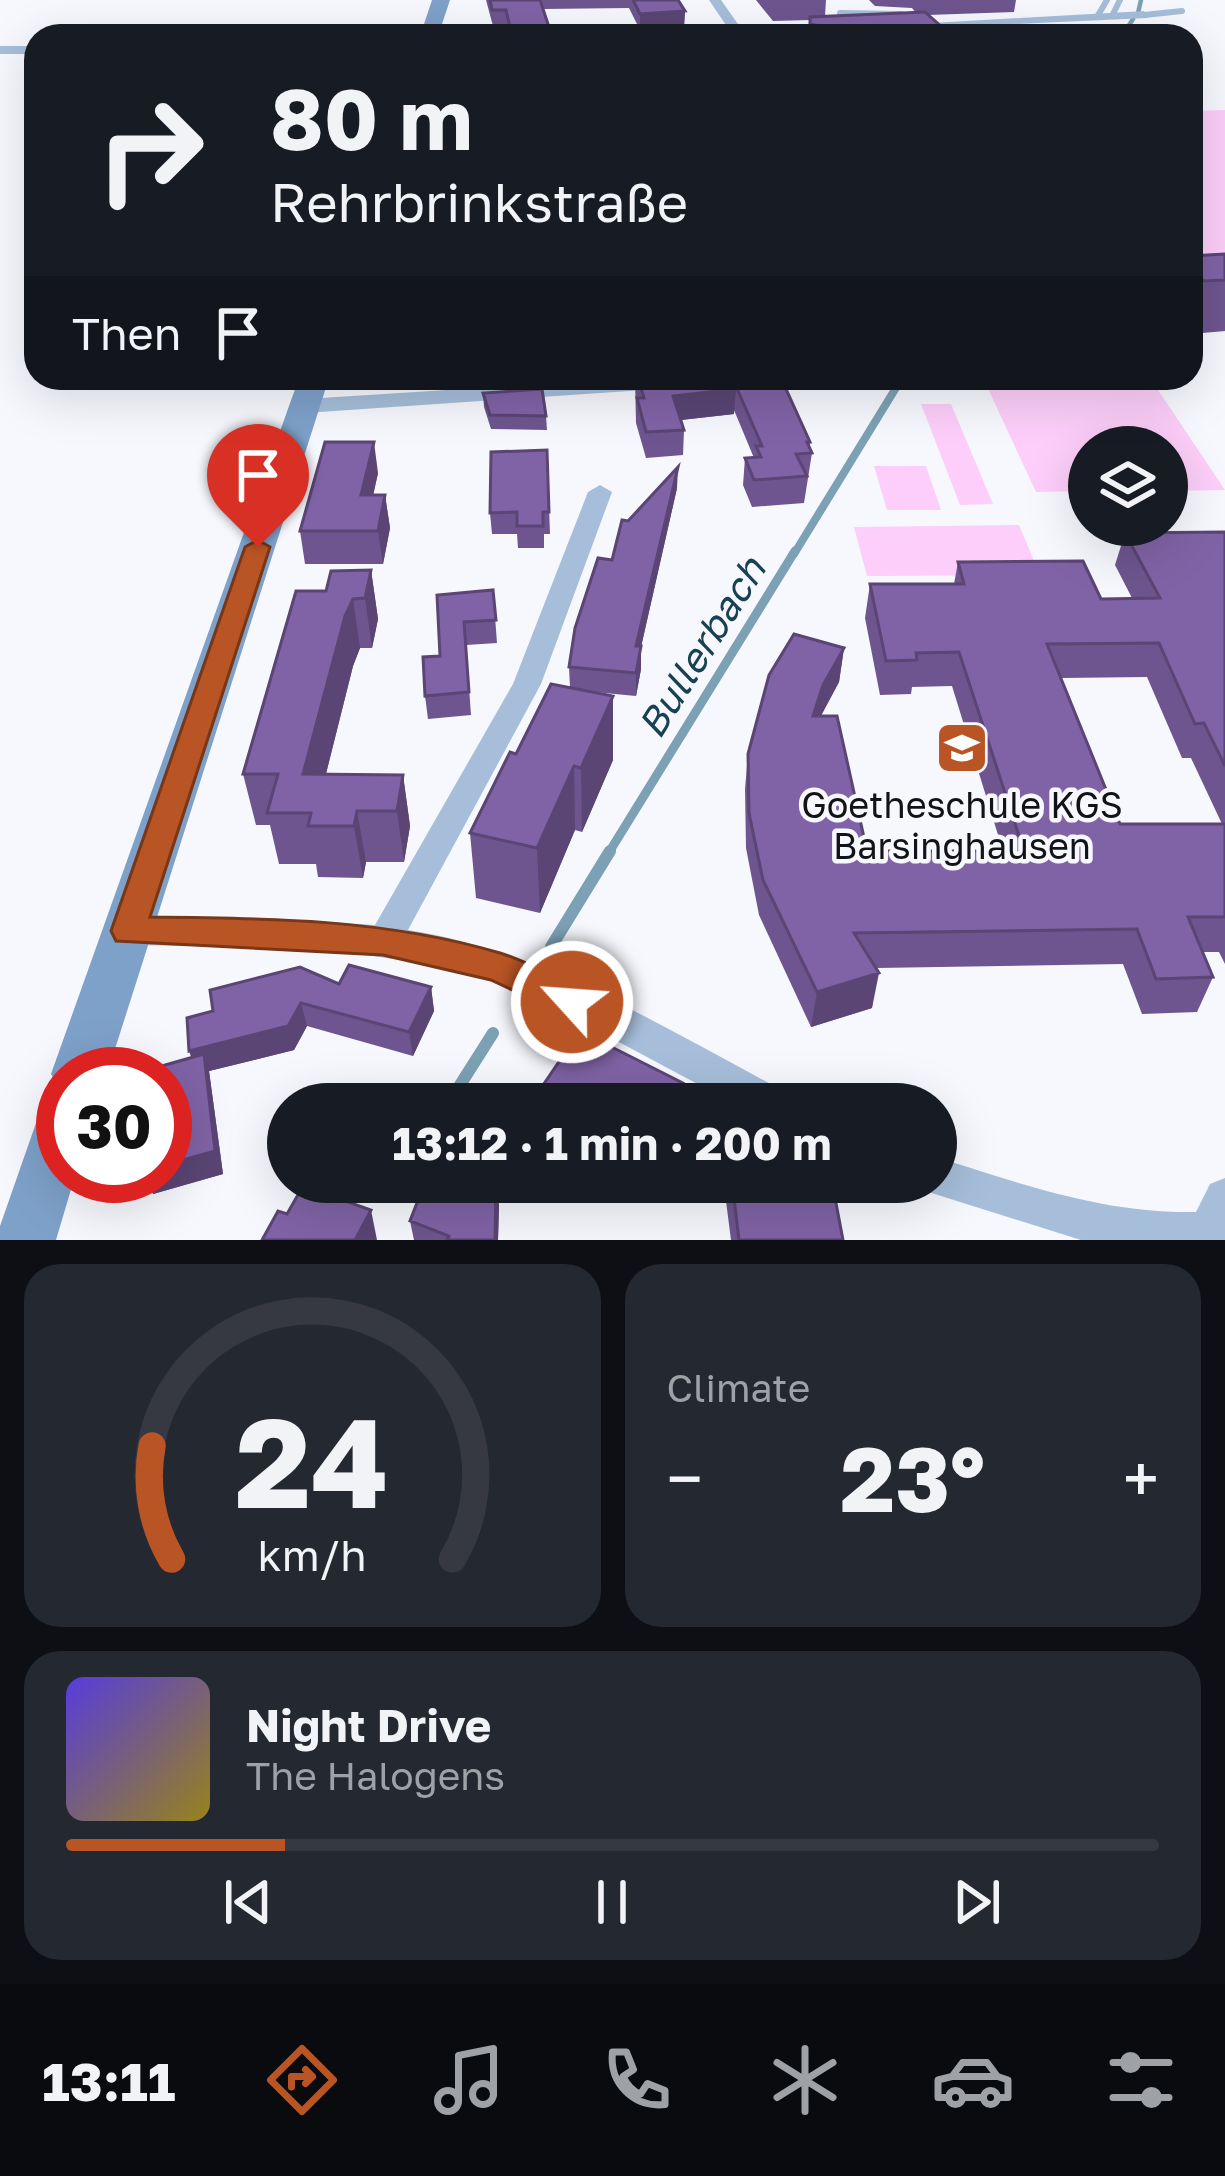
<!DOCTYPE html>
<html lang="en">
<head>
<meta charset="utf-8">
<style>
	:root { --surface:#171b24; --page:#242831; --text:#f1f3f6; --muted:#9ea1a6; --line:#363941; --accent:#b95424 }
	body { margin:0; font-family:"Golos Text",sans-serif; background:var(--page); color:var(--text); height:100vh; display:flex; flex-direction:column; font-size:45px; white-space:nowrap }
	* { box-sizing:border-box; margin:0 }
	p { font-size:39px; color:var(--muted) }
	.icon { flex:none; width:66px; height:66px; fill:none; stroke:currentColor; stroke-width:2; stroke-linecap:round; stroke-linejoin:round }
	.map { position:relative; height:1240px; overflow:hidden }
	.sheet { display:flex; flex-direction:column; gap:24px; padding:24px; background:#0d0f14; flex:1 }
	.sheet>* { flex:none }
	.hud { position:absolute; left:24px; top:24px; width:1179px; height:366px; border-radius:36px; box-shadow:0 12px 48px #0002; background:#171b24; color:var(--text); overflow:hidden }
	.controls { position:absolute; left:1068px; top:426px; display:grid; gap:24px }
	.controls a { display:grid; place-items:center; width:120px; height:120px; border-radius:50%; background:var(--surface); box-shadow:0 12px 48px #0002; font-size:60px }
	.speed { position:absolute; left:36px; top:1047px; display:flex; gap:24px; font-size:60px; font-weight:700; text-align:center }
	.speed>* { display:grid; place-content:center; width:156px; height:156px; border-radius:50%; background:var(--surface); box-shadow:0 12px 48px #0002; line-height:1 }
	.speed .limit { border:18px solid #d22; background:#fff; color:#111 }
	.pin { position:absolute; display:grid; place-items:center; width:102px; height:102px; color:#fff; margin:-123px -51px; border-radius:50% 50% 50% 0; rotate:-45deg; box-shadow:0 0 12px #0007 }
	.pin .icon { rotate:45deg }
	.me { position:absolute; width:132px; margin:-66px; rotate:296deg; stroke-linejoin:round; filter:drop-shadow(0 0 9px #0008) }
	.turn { display:flex; align-items:center; gap:42px; height:252px; padding:0 48px; font-size:54px }
	.turn .icon { width:156px; height:156px; stroke-width:2.5 }
	.turn b { display:block; font-size:84px; line-height:102px }
	.then { display:flex; align-items:center; height:114px; padding:0 48px; background:#0003; gap:24px; font-size:45px }
	.big { font-size:90px; font-weight:700; line-height:1.1 }
	.sheet .tile { flex:1; display:flex; flex-direction:column; justify-content:center; gap:18px; min-width:0; padding:0 42px; border-radius:36px; background:var(--page) }
	.sheet .dial { align-items:center; gap:0 }
	.dial svg { height:312px; overflow:visible; fill:none; stroke:var(--line); stroke-width:7; stroke-linecap:round; text-anchor:middle }
	.dial text { fill:var(--text); stroke:none }
	.song { display:flex; align-items:center; gap:36px }
	.cover { width:144px; height:144px; border-radius:18px; background:linear-gradient(135deg,hsl(250 70% 55%),hsl(50 70% 35%)) }
	.played { height:12px; border-radius:6px; background:linear-gradient(90deg,var(--accent) 20%,var(--line) 20%) }
	.keys { display:flex; justify-content:space-around; direction:ltr }
	.heat { display:flex; justify-content:space-between; align-items:center; font-size:66px; direction:ltr }
	.sheet .tiles { flex:1; display:grid; gap:24px; grid-template-columns:1fr 1fr }
	.tile:last-child { grid-column:span 2 }
	.trip { position:absolute; left:267px; top:1083px; width:690px; height:120px; border-radius:60px; background:var(--surface); box-shadow:0 12px 48px #0002; font-weight:700; line-height:120px; text-align:center }
	.dock { display:flex; height:192px; justify-content:space-around; align-items:center; background:#090b0e; color:var(--muted) }
	.dock .icon { width:84px; height:84px }
	.dock .on { color:var(--accent) }
	.dock b { font-size:54px; color:var(--text) }
	.map>svg:first-child { display:block }
	.green { fill:#fccef9 }
	.lines { fill:none; stroke-linecap:round; stroke-linejoin:round }
	.stream-far3 { stroke:#7ca1b4; stroke-width:4.5 }
	.stream-far2 { stroke:#7ca1b4; stroke-width:8 }
	.stream-far1 { stroke:#7ca1b4; stroke-width:9 }
	.stream { stroke:#7ca1b4; stroke-width:12 }
	.lane { stroke:#a6beda; stroke-width:6 }
	.street { fill:#a6beda; fill-rule:evenodd }
	.secondary { fill:#7ea1ca; fill-rule:evenodd }
	.wall { fill:#6e558f; fill-rule:evenodd }
	.shaded-wall { fill:#5a4574 }
	.building { fill:#8063a6; stroke:#5a4574; stroke-width:3 }
	.route { fill:#b95424; stroke:#783717; stroke-width:3 }
	.labels { text-anchor:middle; dominant-baseline:central; stroke-width:9; stroke-linejoin:round; paint-order:stroke }
	.poi-label { font-size:36px; fill:#121319; stroke:#f6f8fe }
	.water-label { font-size:39px; font-style:italic; fill:#184253; stroke:#f6f8fe }
</style>
</head>
<body>
<div class="map">
<svg width="1225" height="1240" viewBox="0 0 1225 1240">
	<rect width="100%" height="100%" fill="#f6f8fe"/>
	<path class="green" d="M1225 110V267L1191 266V111Z
		M983 378H1150L1225 490 1167 491V447H1089V491L1036 492Z
		M921 404H951L993 504 960 505Z
		M874 466H926L941 510H887Z
		M1019 525 1040 575 867 576 854 527Z"/>
	<g class="lines">
		<path class="stream-far3" d="M1138 13 1141 0
			M1122 36 1133 19"/>
		<path class="stream-far2" d="M794 554 902 378"/>
		<path class="stream-far1" d="M608 854 795 551"/>
		<path class="stream" d="M551 947 610 851
			M448 1104 493 1033"/>
		<path class="lane" d="M840 13 901 14
			M1144 15 1182 11
			M1112 16 1120 0
			M1097 17 1107 0"/>
		<path class="street" d="M709 0H721L740 27 846 23 852 27 746 36H616L728 28Z
			M1144 11 1148 18 902 29 896 25Z
			M0 46H36V54H0Z
			M636 378H744L733 384 305 413 294 406 305 399Z
			M600 485 612 492 541 684 408 930C544 951 665 1029 786 1092L791 1104H735L557 1009 460 969 318 948 128 945 116 941 111 931 116 921 128 917 268 918 375 925 513 684 588 492Z
			M936 1157C1021 1184 1106 1214 1196 1212L1210 1184 1225 1178V1240H1081L922 1190 918 1182H936Z"/>
		<path class="secondary" d="M432 0H450L438 36H420Z
			M299 378H329L107 1074H63V1093L51 1074Z
			M63 1095V1176H75L56 1240H0V1226L43 1103Z"/>
	</g>
	<path class="wall" d="M486 0H678L685 11 684 26 699 36H645V29L640 30 629 8 543 9 552 36H509L506 26H493Z
		M756 0H826L825 16 916 13 912 8 875 6 869 0H1016L1014 12 928 15 952 36H809L810 20 773 21Z
		M1225 254V331L1191 334V256Z
		M635 378H781L810 442V449L812 453 804 503 752 507 743 485 745 458H754L734 410V414L681 420 684 430 683 455 646 458 636 423Z
		M483 393 546 416 547 430 491 429 484 407Z
		M547 450 550 534H544V548H518L517 534H492L490 513Z
		M378 473 373 495H385L390 528 383 564H305L300 531Z
		M677 488 641 647V669L636 696 594 692 613 760 582 832 575 830 540 913 476 898 470 833 516 754 570 687 569 667 628 521Z
		M1225 532V964L1219 952H1203L1213 977 1197 1012 1142 1014 1123 964 876 968 872 1008 811 1027 759 915 746 848 745 789 748 754 844 648 839 682 821 716 867 851H1003L952 686 912 687 911 694 880 695 865 618 870 584H954L958 562 1101 599 1132 598 1115 565 1125 533ZM1147 677 1182 758H1191L1222 824H1120L1061 678Z
		M371 570 378 619 372 648H360L353 666 326 774 403 775 410 826 404 862H366L363 878 318 877 316 864H279L270 825H256L243 774 326 591Z
		M493 590 497 643 466 645 471 715 428 719 425 696 440 656 437 595Z
		M339 984 431 987 434 1011 413 1056 307 1026 294 1050 209 1071 223 1174 153 1194 192 1058Z
		M537 1094 682 1095 699 1104H537Z
		M666 1182H701L693 1196Z
		M728 1182H832L843 1240H731L726 1201Z
		M496 1183 499 1205 498 1240H414L410 1221Z"/>
	<path class="shaded-wall" d="M685 11 684 27 645 26V29L640 30V14Z
		M736 389 734 414 672 421 673 396Z
		M374 442 378 473 366 528 361 495Z
		M678 467 677 488 641 647V669L636 696V646Z
		M385 495 390 528 383 564 378 531Z
		M371 570 378 619 372 648 365 598Z
		M353 599 360 648 353 666 313 825 303 774 345 616Z
		M844 648 839 682 819 719 813 716 823 685Z
		M613 696V760L582 832 581 768Z
		M574 766 575 830 540 913 537 848Z
		M403 775 410 826 404 862 397 811Z
		M357 811 366 862 363 878 354 826Z
		M879 973 872 1008 811 1027 817 992Z
		M431 987 434 1011 413 1056 409 1032Z
		M301 1003 307 1026 294 1050 209 1071 223 1174 153 1194 146 1176H165V1165L197 1074 189 1051Z
		M694 1182H701L693 1196Z
		M496 1183 499 1205 498 1240H495Z
		M371 1210 377 1240H355Z"/>
	<path class="building" d="M490 0H540L552 36H512L506 10H492Z
		M633 0H678L685 11 640 14Z
		M925 12 952 36H866L810 24V17Z
		M645 26H693L699 36H652Z
		M1225 254V280L1204 281 1191 269V256Z
		M638 378H781L810 442H807L812 453 796 454 807 476 754 480 745 458 761 457 756 446H762L735 384 736 389 673 396 684 430 646 432 637 398H644Z
		M542 389 546 416 490 415 483 393Z
		M325 442H374L361 495H385L378 531H300Z
		M547 450 549 512H543V526H517V512L490 513 491 452Z
		M678 467 636 646H641L636 673 569 667 575 628 598 558 612 560 622 520 628 521Z
		M1225 532V766L1204 723 1195 724 1159 643 1047 644 1120 824H1225V917H1188L1213 977 1156 979 1137 929 854 933 879 973 817 992 763 880 749 813 748 754 769 675 794 634 844 648 823 685 813 716H837L867 851H1024L959 652 916 653 917 660 886 661 870 584H964L958 562 1083 561 1101 599 1160 598 1125 533Z
		M371 570 365 598 353 599 345 616 303 774 403 775 397 811H357L354 826H308L311 813H267L278 774H243L296 591H326L331 571Z
		M493 590 496 620 464 622 469 692 425 696 423 657 440 656 437 595Z
		M551 684 613 696 581 768 574 766 537 848 470 833 510 752 516 754Z
		M349 965 431 987 409 1032 301 1003 288 1026 189 1051 187 1018 213 1011 210 990 300 967 339 984Z
		M580 1031 683 1083 677 1093 699 1104H556L537 1094Z
		M204 1054 215 1151 165 1165V1074L137 1073Z
		M425 1182 496 1183 495 1240H447L449 1236 410 1221Z
		M732 1182H832L843 1240H739Z
		M303 1186 371 1210 355 1240H262L278 1211 287 1214Z"/>
	<path class="route" d="M258 540 270 547 150 917C268 918 386 919 500 953 529 962 557 978 585 991L590 1002 585 1013 572 1018 491 980 383 955 116 941 111 931 245 547Z"/>
	<defs>
		<g id="school-square" transform="scale(2.7)"><rect x="-9" y="-9" width="18" height="18" rx="4" fill="#b95424" stroke="#f6f8fe"/><path d="M0-5L7-2L0 1L-7-2ZM-4 1L0 2.5L4 1V4Q0 6-4 4Z" fill="#fff"/></g>
	</defs>
	<g fill-rule="evenodd">
		<use href="#school-square" x="962" y="748"/>
	</g>
	<g class="labels">
		<g class="poi-label">
			<text x="962" y="804">Goetheschule KGS<tspan x="962" dy="41">Barsinghausen</tspan></text>
		</g>
		<g class="water-label">
			<text transform="translate(701 647) rotate(-58)">Bullerbach</text>
		</g>
	</g>
</svg>
<div class="controls">
<a><svg class="icon" aria-label="layers" viewBox="0 0 24 24"><path d="M12 4l9 5-9 5-9-5zM3 14l9 5 9-5"/></svg></a>
</div>
<div class="speed"><div class="limit">30</div></div>
<div class="pin" style="left:258px;top:547px;background:#d93025"><svg class="icon" aria-label="arrive" viewBox="0 0 24 24"><path d="M6 21V4h12l-3 4 3 4H6"/></svg></div>
<svg class="me" style="left:572px;top:1002px" viewBox="-20 -20 40 40"><circle r="17" fill="#b95424" stroke="#fff" stroke-width="3"/><path d="M0-11L8 9 0 5-8 9z" fill="#fff"/></svg>
<div class="trip">13:12 · 1 min · 200 m</div>
<div class="hud">
<div class="turn"><svg class="icon" aria-label="right" viewBox="0 0 24 24"><path d="M7 20v-9h11M14 6l5 5-5 5"/></svg><div><b>80 m</b>Rehrbrinkstraße</div></div>
<div class="then">Then<svg class="icon" aria-label="arrive" viewBox="0 0 24 24"><path d="M6 21V4h12l-3 4 3 4H6"/></svg></div>
</div>
</div>
<section class="sheet">
<div class="tiles">
<div class="tile dial"><svg viewBox="0 0 100 80">
<path d="M14 69A42 42 0 1 1 86 69"/>
<path d="M14 69A42 42 0 0 1 9 40" stroke="#b95424"/>
<text x="50" y="56" font-size="32" font-weight="700">24</text>
<text x="50" y="72" font-size="11">km/h</text>
</svg></div>
<div class="tile"><p>Climate</p>
<div class="heat"><a>−</a><b class="big">23°</b><a>+</a></div>
</div>
<div class="tile">
<div class="song"><i class="cover"></i><div><b>Night Drive</b><p>The Halogens</p></div></div>
<div class="played"></div>
<div class="keys"><svg class="icon" aria-label="previous" viewBox="0 0 24 24"><path d="M18 5L8 12l10 7zM5 5v14"/></svg><svg class="icon" aria-label="pause" viewBox="0 0 24 24"><path d="M8 5v14M16 5v14"/></svg><svg class="icon" aria-label="next" viewBox="0 0 24 24"><path d="M6 5l10 7-10 7zM19 5v14"/></svg></div>
</div>
</div>
</section>
<nav class="dock">
<b>13:11</b>
<svg class="icon on" aria-label="directions" viewBox="0 0 24 24"><path d="M12 3l9 9-9 9-9-9zM9 14v-3h6M13 9l2 2-2 2"/></svg>
<svg class="icon" aria-label="music" viewBox="0 0 24 24"><path d="M9 18V5l10-2v13"/><circle cx="6" cy="18" r="3"/><circle cx="16" cy="16" r="3"/></svg>
<svg class="icon" aria-label="phone" viewBox="0 0 24 24"><path d="M5 4h4l2 5-3 2q2 4 5 5l2-3 5 2v4C11 20 4 13 5 4z"/></svg>
<svg class="icon" aria-label="climate" viewBox="0 0 24 24"><path d="M12 3v18M4 7l16 10M4 17L20 7"/></svg>
<svg class="icon" aria-label="car" viewBox="0 0 24 24"><path d="M5 17H2v-5l4-1 3-4h7l3 4 3 1v5h-3M9 17h6M6 11h13"/><circle cx="7" cy="17" r="2"/><circle cx="17" cy="17" r="2"/></svg>
<svg class="icon" aria-label="filters" viewBox="0 0 24 24"><path d="M4 7h16M4 17h16"/><circle cx="9" cy="7" r="2"/><circle cx="15" cy="17" r="2"/></svg>
</nav>
</body>
</html>
